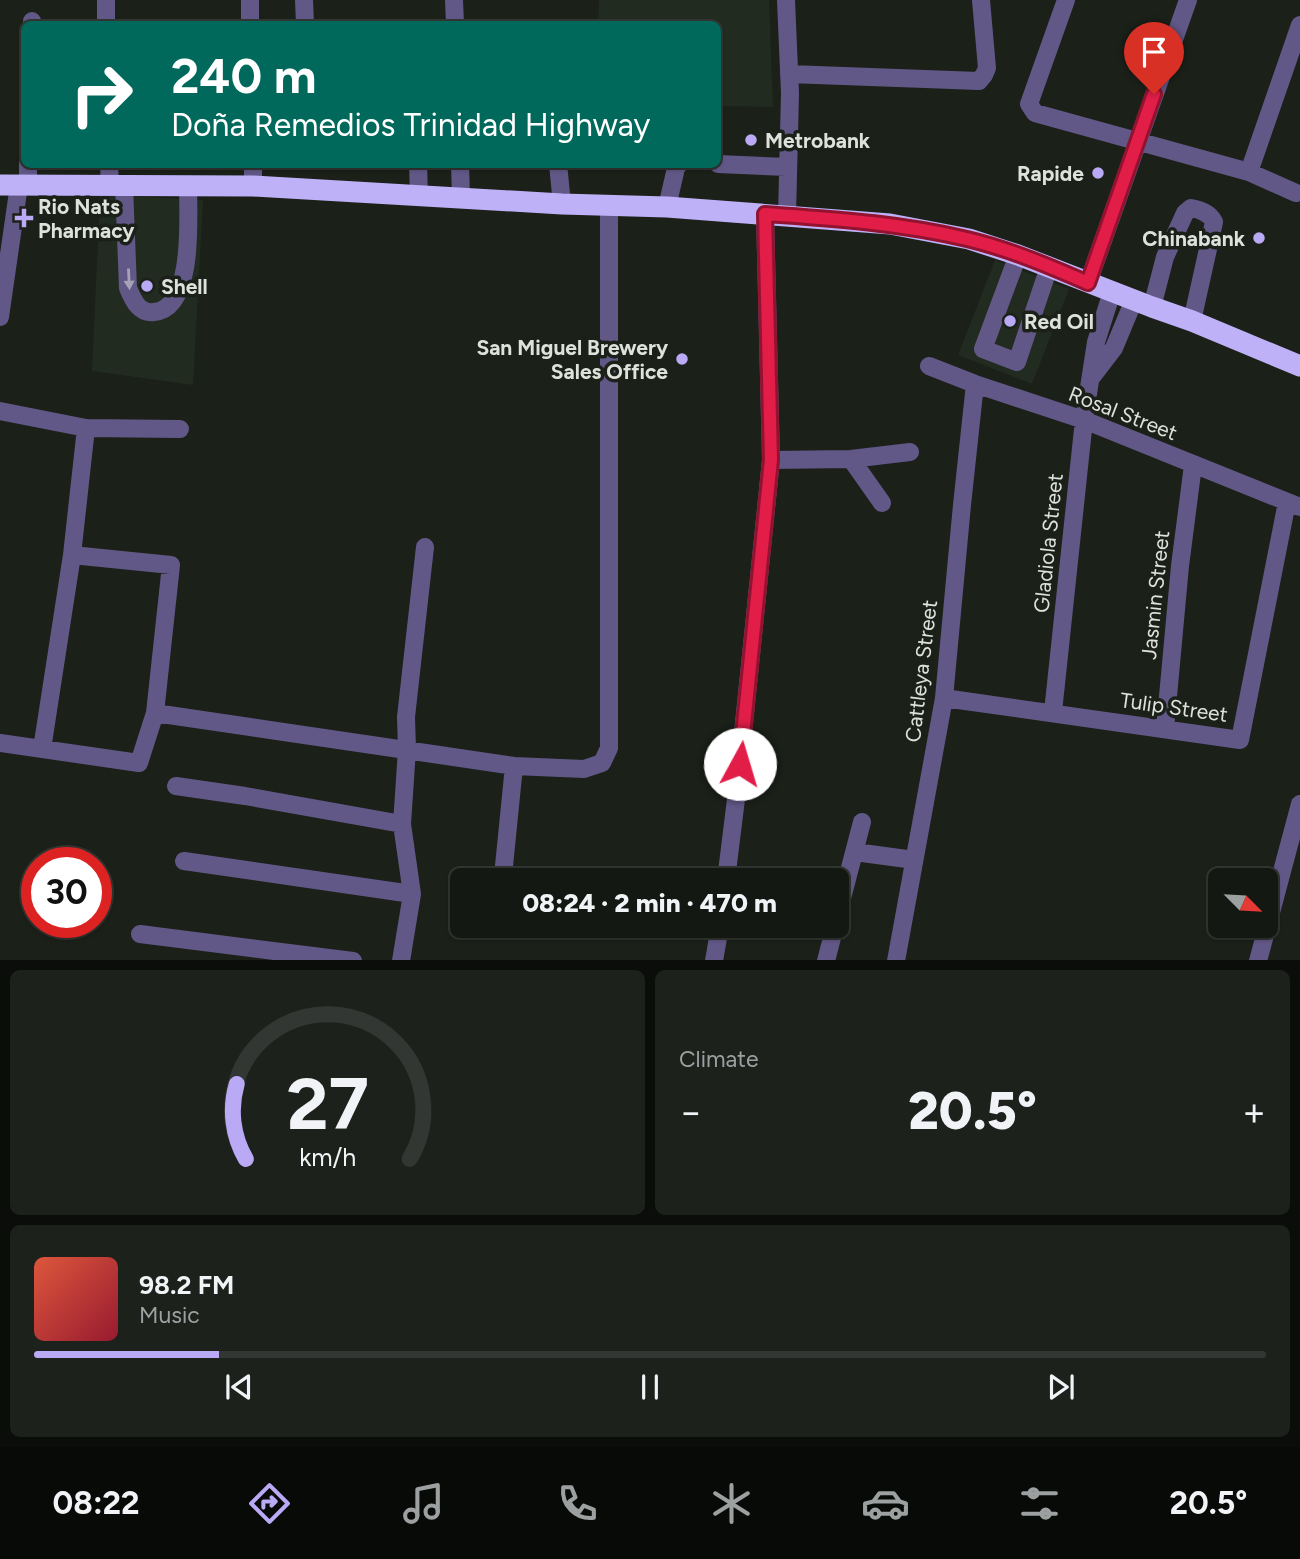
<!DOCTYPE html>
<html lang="en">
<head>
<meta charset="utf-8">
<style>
	:root { --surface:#141813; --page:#1d211c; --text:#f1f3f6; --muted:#9da0a0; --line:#333733; --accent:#baaaf6 }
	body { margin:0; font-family:Figtree,sans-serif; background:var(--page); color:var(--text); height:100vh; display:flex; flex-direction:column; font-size:26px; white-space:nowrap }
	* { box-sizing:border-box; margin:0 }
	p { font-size:23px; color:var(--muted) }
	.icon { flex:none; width:38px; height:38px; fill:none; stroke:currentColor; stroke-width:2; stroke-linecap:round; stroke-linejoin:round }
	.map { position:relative; height:960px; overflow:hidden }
	.sheet { display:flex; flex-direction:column; gap:10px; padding:10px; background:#0b0d0a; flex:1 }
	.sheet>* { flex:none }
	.hud { position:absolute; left:21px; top:21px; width:700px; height:147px; border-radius:10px; box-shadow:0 2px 5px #0004,0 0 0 2px var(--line); background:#00695c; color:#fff; overflow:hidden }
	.needle { width:46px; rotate:114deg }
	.tools { position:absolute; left:1208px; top:868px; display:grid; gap:14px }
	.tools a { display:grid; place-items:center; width:70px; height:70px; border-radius:10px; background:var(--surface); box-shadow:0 2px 5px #0004,0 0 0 2px var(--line); font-size:35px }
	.speed { position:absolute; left:21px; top:847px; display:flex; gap:14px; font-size:35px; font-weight:700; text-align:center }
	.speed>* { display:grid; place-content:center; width:91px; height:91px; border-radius:50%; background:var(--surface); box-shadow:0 2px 5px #0004,0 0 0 2px var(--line); line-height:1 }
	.speed .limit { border:10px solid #d22; background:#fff; color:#111 }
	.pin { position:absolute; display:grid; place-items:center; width:60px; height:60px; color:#fff; margin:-72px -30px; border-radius:50% 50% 50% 0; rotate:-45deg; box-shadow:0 0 7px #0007 }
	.pin .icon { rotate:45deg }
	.me { position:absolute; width:77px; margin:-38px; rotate:6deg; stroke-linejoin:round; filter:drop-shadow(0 0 5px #0008) }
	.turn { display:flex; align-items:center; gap:24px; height:147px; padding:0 35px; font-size:32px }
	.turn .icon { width:91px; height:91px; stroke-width:2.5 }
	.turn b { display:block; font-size:49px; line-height:60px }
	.big { font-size:52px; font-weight:800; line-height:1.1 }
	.sheet .tile { flex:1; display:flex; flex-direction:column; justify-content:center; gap:10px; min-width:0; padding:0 24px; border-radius:10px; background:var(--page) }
	.sheet .dial { align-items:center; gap:0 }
	.dial svg { height:182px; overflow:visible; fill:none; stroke:var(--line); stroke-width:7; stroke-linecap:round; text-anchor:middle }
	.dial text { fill:var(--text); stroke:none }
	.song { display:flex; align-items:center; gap:21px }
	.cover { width:84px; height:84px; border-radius:10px; background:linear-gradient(135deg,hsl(10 70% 55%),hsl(350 70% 35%)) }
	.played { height:7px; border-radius:4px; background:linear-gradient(90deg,var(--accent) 15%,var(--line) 15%) }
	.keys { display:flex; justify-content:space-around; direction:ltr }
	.heat { display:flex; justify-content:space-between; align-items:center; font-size:38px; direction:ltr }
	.sheet .tiles { flex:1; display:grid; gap:10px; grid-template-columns:1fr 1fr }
	.tile:last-child { grid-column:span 2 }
	.trip { position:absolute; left:450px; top:868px; width:399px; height:70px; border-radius:10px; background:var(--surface); box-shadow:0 2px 5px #0004,0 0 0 2px var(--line); font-weight:800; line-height:70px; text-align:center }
	.tabs { display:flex; height:112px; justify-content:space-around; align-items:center; background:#080a08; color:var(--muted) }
	.tabs .icon { width:49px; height:49px }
	.tabs .current { color:var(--accent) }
	.tabs b { font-size:32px; color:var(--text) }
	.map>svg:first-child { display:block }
	.built { fill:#222b1f }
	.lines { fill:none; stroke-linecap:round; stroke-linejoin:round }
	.minor { stroke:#625888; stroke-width:18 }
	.highway { stroke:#bfb1f8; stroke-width:21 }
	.oneway { fill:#a6a3b6 }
	.route-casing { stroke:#92132f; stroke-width:18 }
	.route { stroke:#e11d48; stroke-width:12 }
	.poi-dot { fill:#baaaf6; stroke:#1b2019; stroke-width:2.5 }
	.labels { text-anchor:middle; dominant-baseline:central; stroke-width:7; stroke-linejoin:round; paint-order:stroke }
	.poi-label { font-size:21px; font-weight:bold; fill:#dee1dc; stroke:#1b2019; text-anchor:start }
	.street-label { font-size:21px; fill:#dee1dc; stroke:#1b2019 }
</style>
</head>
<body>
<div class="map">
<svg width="1300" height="961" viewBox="0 0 1300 961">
	<rect width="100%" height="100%" fill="#1b2019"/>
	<path class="built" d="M599 0H769L773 107 718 106V24H598Z
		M100 195 203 200 193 385 92 371Z
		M995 260 1069 289 1032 384 958 355Z"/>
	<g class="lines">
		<path class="minor" d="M106 0V24
			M250 0V24
			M304 0 305 24
			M454 0 455 24
			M786 0 790 93 787 216
			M1066 0 1029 104 1035 113 1249 172 1296 193
			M32 24V21
			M789 74 979 81 984 75 987 68 981 0
			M109 164 110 186
			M253 164V186
			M418 164 419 195
			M460 164 461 198
			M558 164 562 204
			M718 164 787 167
			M1249 172 1300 25
			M28 185V164
			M124 186 128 288C133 300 139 314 154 312 195 309 188 215 188 185
			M667 207 676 168 679 164
			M1018 255 983 349 1017 362 1049 267
			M1088 283 1188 0
			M1152 307 1165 257 1185 213 1191 208C1201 210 1210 213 1214 222L1192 321
			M0 317 19 185
			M929 366 975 384 1084 420 1300 507
			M1091 378 1114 348 1134 300
			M0 411 86 428 180 429
			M851 459 882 503
			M771 460 851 459 910 452
			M944 698 1240 740 1287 502
			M1053 712 1084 420 1096 342 1112 292
			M155 713 514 766 584 769 602 763 609 748V205
			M1165 729 1180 566 1193 465
			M0 743 139 763 155 713 171 565 72 555
			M42 749 72 555 86 428
			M176 786 245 796 402 824
			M855 852 914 860
			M184 861 412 894
			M504 866 514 766
			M726 880 737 791 771 460 765 214
			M836 921 862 822
			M140 934 353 961
			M401 961 412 894 402 824 407 749 406 717 425 547
			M714 961 720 926
			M826 961 835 926
			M896 961 944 698 962 505 975 384
			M1258 961 1300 804"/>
		<path class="highway" d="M0 185 253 186 562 204 667 207 890 224 969 239 1018 255 1152 307 1192 321 1300 366"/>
	</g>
	<defs><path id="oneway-solid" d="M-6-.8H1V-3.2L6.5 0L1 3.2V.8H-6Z" transform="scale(1.75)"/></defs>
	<use class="oneway" href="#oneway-solid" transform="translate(129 279) rotate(87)"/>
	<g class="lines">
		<g class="route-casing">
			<path id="route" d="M740 764 771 460 765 214C833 219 901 223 967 239 1009 249 1049 266 1088 283L1154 94"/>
		</g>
		<use href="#route" class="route"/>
	</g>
	<g class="poi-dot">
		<circle cx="751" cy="140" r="7"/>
		<circle cx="1098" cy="173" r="7"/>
		<path d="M20.5 207.5h7v7h7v7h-7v7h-7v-7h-7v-7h7z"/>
		<circle cx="1259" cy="238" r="7"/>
		<circle cx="147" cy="286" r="7"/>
		<circle cx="1010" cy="321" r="7"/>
		<circle cx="682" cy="359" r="7"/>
	</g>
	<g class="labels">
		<g class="poi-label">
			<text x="765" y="140">Metrobank</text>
			<text x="1084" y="173" text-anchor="end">Rapide</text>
			<text x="38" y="206">Rio Nats<tspan x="38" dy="24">Pharmacy</tspan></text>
			<text x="1245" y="238" text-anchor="end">Chinabank</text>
			<text x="161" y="286">Shell</text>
			<text x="1024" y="321">Red Oil</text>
			<text x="668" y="347" text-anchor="end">San Miguel Brewery<tspan x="668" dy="24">Sales Office</tspan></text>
		</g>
		<g class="street-label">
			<text transform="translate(1123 413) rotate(21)">Rosal Street</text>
			<text transform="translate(1048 543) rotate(-84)">Gladiola Street</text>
			<text transform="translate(1155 595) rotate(-84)">Jasmin Street</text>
			<text transform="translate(921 671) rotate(-83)">Cattleya Street</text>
			<text transform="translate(1174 707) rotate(8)">Tulip Street</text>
		</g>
	</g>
</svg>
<div class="tools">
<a><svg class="needle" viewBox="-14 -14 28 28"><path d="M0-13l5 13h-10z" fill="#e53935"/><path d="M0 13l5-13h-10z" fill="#9da0a0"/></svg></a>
</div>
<div class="speed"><div class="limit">30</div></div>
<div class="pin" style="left:1154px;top:94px;background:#d93025"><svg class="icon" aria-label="arrive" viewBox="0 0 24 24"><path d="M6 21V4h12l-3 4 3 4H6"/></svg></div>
<svg class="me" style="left:740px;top:764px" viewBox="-20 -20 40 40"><circle r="19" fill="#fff"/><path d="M0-13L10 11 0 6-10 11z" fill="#e11d48"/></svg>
<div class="trip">08:24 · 2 min · 470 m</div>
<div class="hud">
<div class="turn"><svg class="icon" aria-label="right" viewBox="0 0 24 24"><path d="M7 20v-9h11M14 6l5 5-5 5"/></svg><div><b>240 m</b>Doña Remedios Trinidad Highway</div></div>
</div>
</div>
<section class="sheet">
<div class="tiles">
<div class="tile dial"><svg viewBox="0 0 100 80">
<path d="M14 69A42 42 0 1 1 86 69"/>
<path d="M14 69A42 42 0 0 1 10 36" stroke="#baaaf6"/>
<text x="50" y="56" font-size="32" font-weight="700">27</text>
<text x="50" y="72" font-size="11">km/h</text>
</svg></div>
<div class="tile"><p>Climate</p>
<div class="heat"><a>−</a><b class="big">20.5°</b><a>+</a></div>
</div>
<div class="tile">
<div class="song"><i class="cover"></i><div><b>98.2 FM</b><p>Music</p></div></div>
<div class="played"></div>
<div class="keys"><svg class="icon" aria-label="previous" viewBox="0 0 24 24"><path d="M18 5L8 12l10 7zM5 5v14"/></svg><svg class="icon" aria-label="pause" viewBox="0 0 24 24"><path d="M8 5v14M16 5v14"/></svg><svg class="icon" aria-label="next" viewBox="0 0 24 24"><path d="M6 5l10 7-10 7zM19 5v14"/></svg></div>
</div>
</div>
</section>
<nav class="tabs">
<b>08:22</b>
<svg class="icon current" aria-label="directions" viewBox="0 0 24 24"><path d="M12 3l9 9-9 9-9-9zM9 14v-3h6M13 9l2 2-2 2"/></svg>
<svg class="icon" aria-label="music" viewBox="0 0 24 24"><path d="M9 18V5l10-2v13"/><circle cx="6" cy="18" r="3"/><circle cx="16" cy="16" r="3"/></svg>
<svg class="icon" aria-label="phone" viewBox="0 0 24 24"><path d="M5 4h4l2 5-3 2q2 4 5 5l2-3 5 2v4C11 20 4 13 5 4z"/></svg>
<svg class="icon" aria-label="climate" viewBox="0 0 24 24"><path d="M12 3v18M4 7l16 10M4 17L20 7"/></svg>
<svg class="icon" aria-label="car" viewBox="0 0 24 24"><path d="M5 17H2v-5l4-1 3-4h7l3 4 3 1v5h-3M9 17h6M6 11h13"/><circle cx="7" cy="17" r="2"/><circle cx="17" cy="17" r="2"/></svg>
<svg class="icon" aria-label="filters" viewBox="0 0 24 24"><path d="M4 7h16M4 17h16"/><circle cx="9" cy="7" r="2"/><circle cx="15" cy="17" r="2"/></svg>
<b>20.5°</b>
</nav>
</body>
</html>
